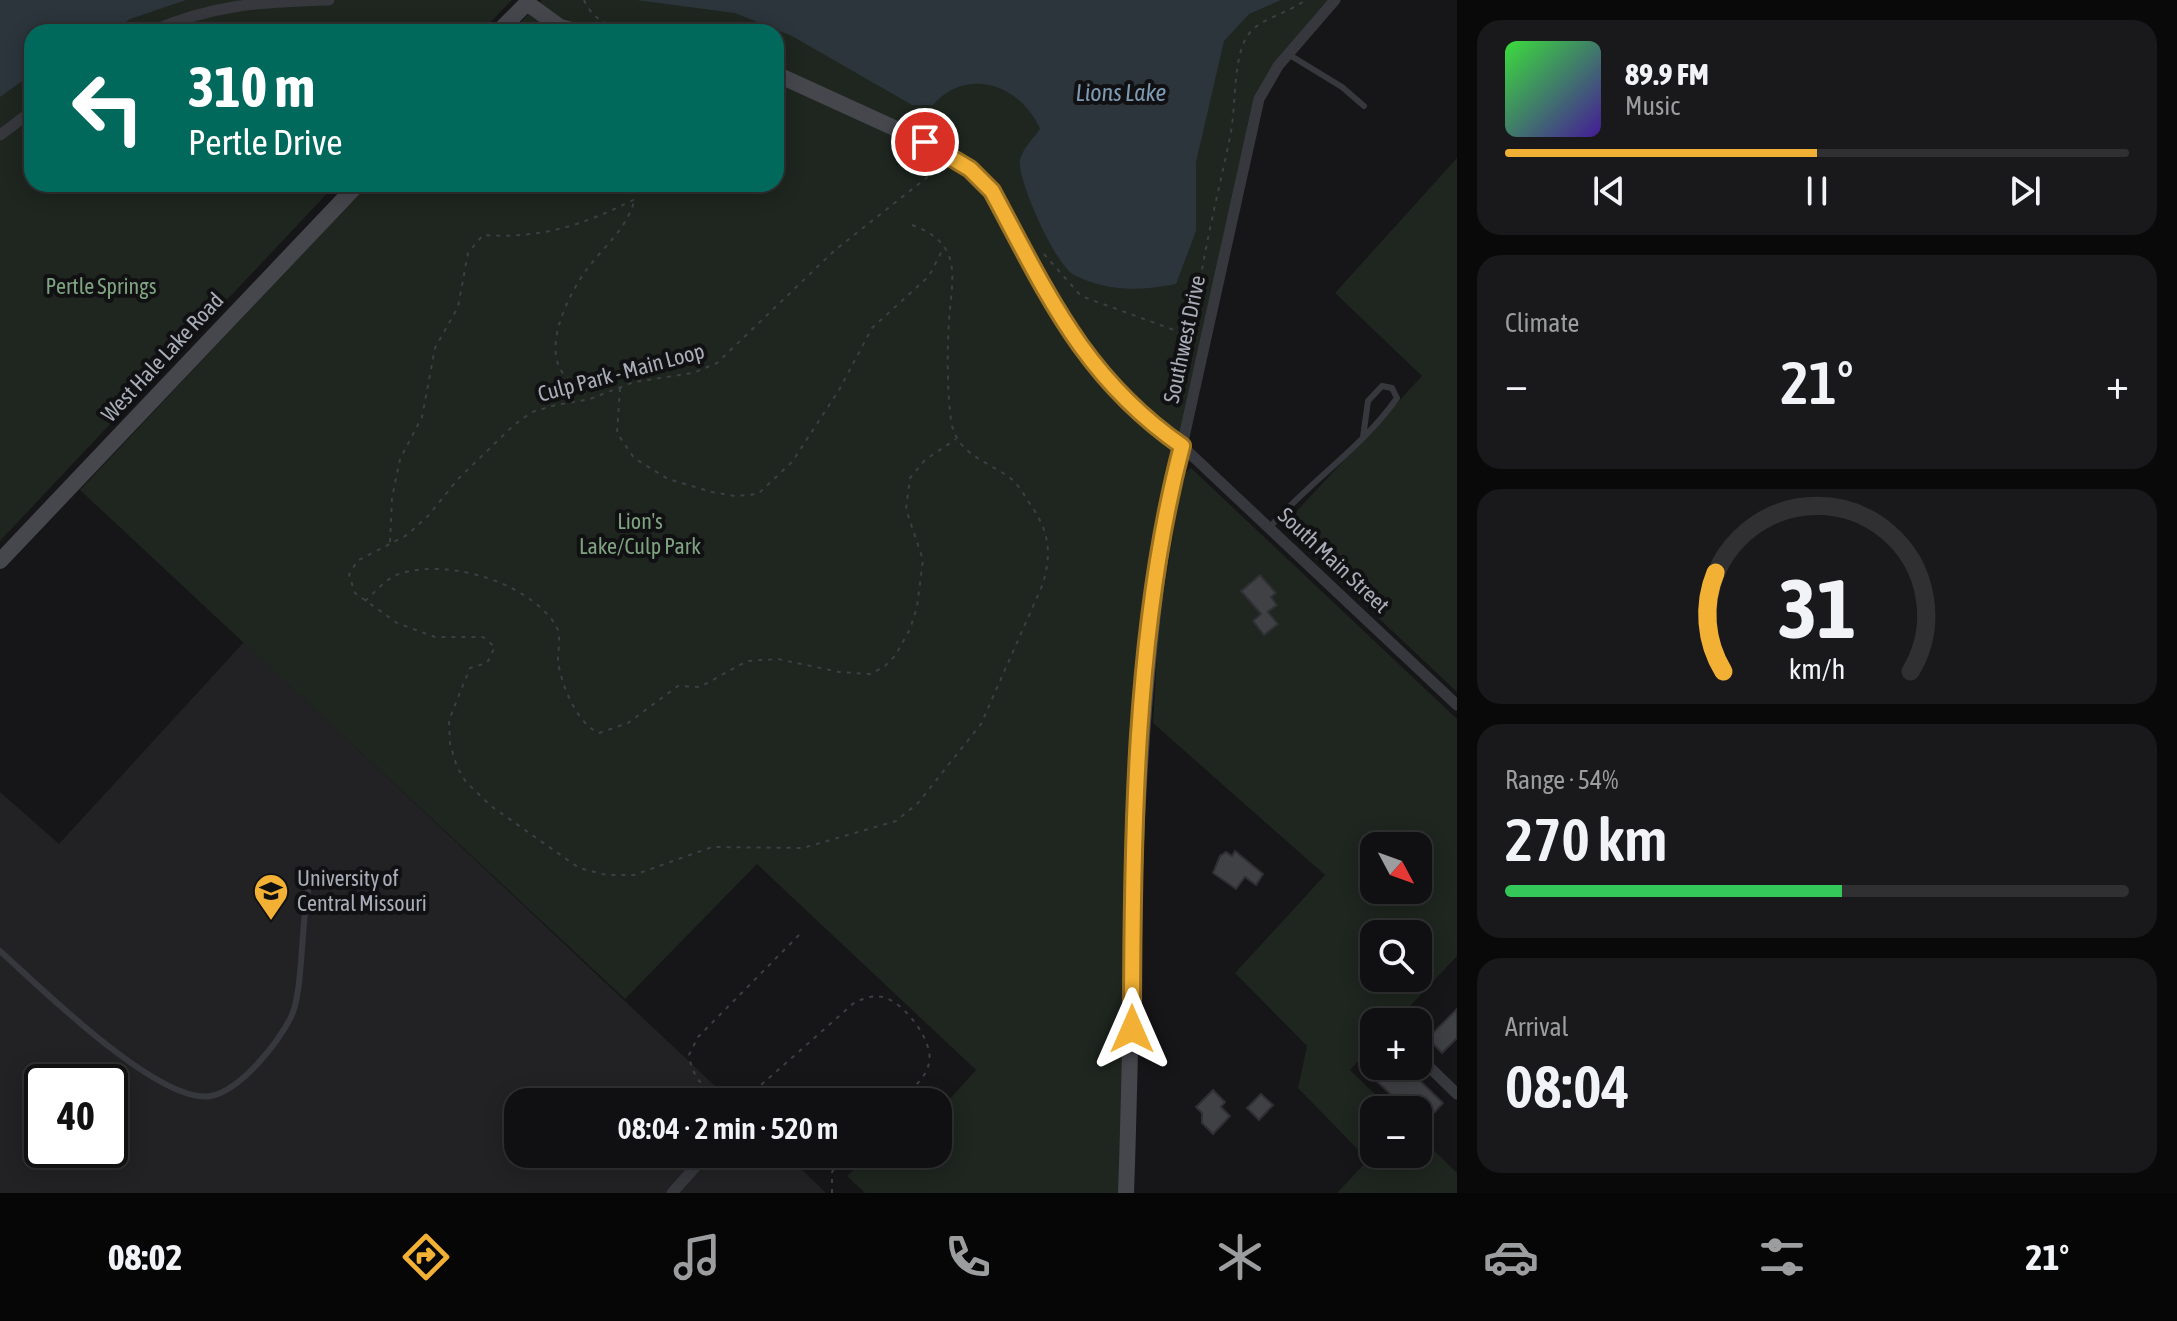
<!DOCTYPE html>
<html lang="en">
<head>
<meta charset="utf-8">
<style>
	:root { --surface:#101012; --page:#19191b; --text:#f1f3f6; --muted:#9c9d9f; --line:#303032; --accent:#f2b134 }
	body { margin:0; font-family:"Asap Condensed",sans-serif; background:var(--page); color:var(--text); height:100vh; display:flex; flex-direction:column; font-size:30px; white-space:nowrap }
	* { box-sizing:border-box; margin:0 }
	p { font-size:26px; color:var(--muted) }
	.icon { flex:none; width:44px; height:44px; fill:none; stroke:currentColor; stroke-width:2; stroke-linecap:round; stroke-linejoin:round }
	.map { position:relative; flex:1; overflow:hidden }
	.drawer { display:flex; flex-direction:column; gap:20px; padding:20px; background:#09090a; width:720px }
	.drawer>* { flex:none }
	.guide { position:absolute; left:24px; top:24px; width:760px; height:168px; border-radius:24px; box-shadow:0 4px 20px #0003,0 0 0 2px var(--line); background:#00695c; color:#fff; overflow:hidden }
	.needle { width:52px; rotate:131deg }
	.buttons { position:absolute; left:1360px; top:832px; display:grid; gap:16px }
	.buttons a { display:grid; place-items:center; width:72px; height:72px; border-radius:16px; background:var(--surface); box-shadow:0 4px 20px #0003,0 0 0 2px var(--line); font-size:40px }
	.speed { position:absolute; left:24px; top:1064px; display:flex; gap:16px; font-size:40px; font-weight:700; text-align:center }
	.speed>* { display:grid; place-content:center; width:104px; height:104px; border-radius:50%; background:var(--surface); box-shadow:0 4px 20px #0003,0 0 0 2px var(--line); line-height:1 }
	.speed .limit { border:4px solid #111; border-radius:12px; background:#fff; color:#111 }
	.pin { position:absolute; display:grid; place-items:center; width:68px; height:68px; color:#fff; margin:-34px; border:4px solid #fff; border-radius:50%; box-shadow:0 2px 8px #0007 }
	.me { position:absolute; width:88px; margin:-44px; rotate:0deg; stroke-linejoin:round; filter:drop-shadow(0 0 6px #0008) }
	.turn { display:flex; align-items:center; gap:28px; height:168px; padding:0 32px; font-size:36px }
	.turn .icon { width:104px; height:104px; stroke-width:2.5 }
	.turn b { display:block; font-size:56px; line-height:68px }
	.big { font-size:60px; font-weight:600; line-height:1.1 }
	.drawer .tile { flex:1; display:flex; flex-direction:column; justify-content:center; gap:12px; min-width:0; padding:0 28px; border-radius:24px; background:var(--page) }
	.drawer .dial { align-items:center; gap:0 }
	.dial svg { height:208px; overflow:visible; fill:none; stroke:var(--line); stroke-width:7; stroke-linecap:round; text-anchor:middle }
	.dial text { fill:var(--text); stroke:none }
	.song { display:flex; align-items:center; gap:24px }
	.cover { width:96px; height:96px; border-radius:12px; background:linear-gradient(135deg,hsl(120 70% 55%),hsl(260 70% 35%)) }
	.played { height:8px; border-radius:4px; background:linear-gradient(90deg,var(--accent) 50%,var(--line) 50%) }
	.keys { display:flex; justify-content:space-around; direction:ltr }
	.heat { display:flex; justify-content:space-between; align-items:center; font-size:44px; direction:ltr }
	.charge { height:12px; border-radius:6px; background:linear-gradient(90deg,#34c759 54%,var(--line) 0) }
	.trip { position:absolute; left:504px; top:1088px; width:448px; height:80px; border-radius:24px; background:var(--surface); box-shadow:0 4px 20px #0003,0 0 0 2px var(--line); font-weight:600; line-height:80px; text-align:center }
	.menu { display:flex; height:128px; justify-content:space-around; align-items:center; background:#060607; color:var(--muted) }
	.menu .icon { width:56px; height:56px }
	.menu .selected { color:var(--accent) }
	.menu b { font-size:36px; color:var(--text) }
	main { display:flex; flex:1; min-height:0 }
	.map>svg:first-child { display:block }
	.built { fill:#222225; fill-rule:evenodd }
	.green { fill:#1e261f; fill-rule:evenodd }
	.water { fill:#2c353c }
	.building { fill:#404145; stroke:#303034; stroke-width:2 }
	.lines { fill:none; stroke-linecap:round; stroke-linejoin:round }
	.path { stroke:#3d3f44; stroke-width:2; stroke-dasharray:4 6; stroke-linecap:butt }
	.lane { stroke:#37383d; stroke-width:6 }
	.street { stroke:#37383d; stroke-width:11 }
	.secondary { stroke:#45474d; stroke-width:16 }
	.route-casing { stroke:#9d7322; stroke-width:20 }
	.route { stroke:#f2b134; stroke-width:14 }
	.labels { text-anchor:middle; dominant-baseline:central; stroke-width:8; stroke-linejoin:round; paint-order:stroke }
	.park-label { font-size:22px; fill:#7fa381; stroke:#111113 }
	.street-label { font-size:22px; fill:#a8adb8; stroke:#111113 }
	.poi-label { font-size:22px; fill:#a8adb8; stroke:#111113; text-anchor:start }
	.water-label { font-size:24px; font-style:italic; fill:#7f9bb3; stroke:#111113 }
</style>
</head>
<body>
<main>
<div class="map">
<svg width="1457" height="1193" viewBox="0 0 1457 1193">
	<rect width="100%" height="100%" fill="#161618"/>
	<path class="built" d="M244 642 732 1102H518V1154H786L826 1193H0V792L59 844ZM42 1082H110V1150H42Z"/>
	<path class="green" d="M0 0H512L481 32H32V184H336L0 541Z
		M542 0H1335L1259 99 1151 621 1126 1193H865L847 1176 872 1154H938V1112L976 1070 757 864 625 999 80 490 368 184H776V32H511Z
		M1457 158V692L1282 527 1422 376 1335 293Z
		M1191 468 1457 719V956L1395 1022H1374V1044L1350 1070 1391 1110H1374V1154H1418V1135L1457 1173V1193H1337L1368 1160 1298 1088 1307 1046 1235 973 1325 875 1153 723 1159 620 1183 475ZM1374 846H1418V890H1374ZM1374 934H1418V978H1374Z"/>
	<path class="water" d="M0 0H186L130 19 112 32H32V74L0 97Z
		M636 0H1281L1249 14 1224 41 1196 162V231L1176 284C1140 291 1108 292 1074 275 1056 266 1017 180 1020 160 1022 149 1034 138 1040 129 1021 85 967 66 933 105H912L792 36 735 13Z"/>
	<path class="building" d="M1260 575 1276 593 1271 597 1277 605 1268 612 1278 624 1264 635 1253 621 1261 614 1241 591Z
		M1235 851 1263 874 1256 885 1245 877 1236 889 1213 873 1220 856 1226 852 1232 856Z
		M1457 1009V1038L1442 1053 1428 1038Z
		M1361 1066H1405L1443 1103 1418 1130V1110H1407Z
		M1213 1090 1225 1102 1221 1107 1230 1116 1213 1134 1202 1123V1113L1196 1107Z
		M1261 1094 1273 1105 1259 1120 1247 1108Z"/>
	<g class="lines">
		<path class="path" d="M584 0C594 23 613 27 636 32
			M912 225C964 244 952 277 949 321 947 352 947 389 951 420 955 453 986 461 1009 477 1017 483 1023 493 1028 501 1049 530 1053 552 1042 586L981 724 918 803 896 821 803 848 712 847 634 875H607L579 868 491 806 466 782 457 767 450 744 449 720 470 668 487 663 495 647 483 637H435L397 623 355 593 349 575 357 561 407 535 428 516 458 479 514 425 532 412 556 405 590 399 634 382 693 373 717 363 835 250 939 168
			M1044 254 1081 296 1174 330 1182 331 1196 314C1202 253 1219 192 1231 132 1236 105 1233 56 1248 35 1261 17 1288 14 1305 0
			M620 388 617 433 634 458 668 479 712 492 735 496 758 494 792 462 839 390 872 328 929 276 944 247
			M390 542 392 498 400 459 422 417 435 348 458 307 468 253 483 235C541 239 584 225 635 199 626 230 606 244 587 269 570 292 543 344 562 372 569 381 581 390 589 398
			M365 601C375 592 387 578 399 574 446 558 526 581 555 624 562 634 558 648 558 660 560 683 577 724 599 733L628 723 678 686 700 687 747 661 778 659 839 672 870 674 884 667 895 656 910 629 917 607 923 560 906 509 910 478 925 460 956 439
			M799 935 698 1037 689 1055C695 1095 728 1105 761 1085L855 1002C866 998 875 994 886 998 906 1005 934 1042 929 1063 926 1079 909 1091 898 1102
			M832 1193V1172L845 1154"/>
		<path class="lane" d="M1288 54 1342 87 1364 106
			M1270 527C1309 482 1362 448 1397 398L1392 388 1382 386 1368 401 1363 437
			M0 951C39 986 160 1106 211 1096 241 1090 278 1043 291 1017 303 994 301 923 308 891"/>
		<path class="street" d="M1335 0 1278 66 1259 99 1182 446 1457 705
			M150 32C213 4 262 2 329 0
			M0 135 32 111
			M1418 1056 1457 1094
			M672 1193 698 1164"/>
		<path class="secondary" d="M498 32 527 3 560 27 580 32
			M776 74 925 142 970 169 992 191C1048 293 1083 376 1182 446 1160 532 1151 621 1144 709 1131 870 1132 1032 1126 1193
			M0 561 358 184"/>
	</g>
	<g class="lines">
		<g class="route-casing">
			<path id="route" d="M925 142 970 169 992 191C1047 293 1083 377 1182 446 1134 627 1132 842 1132 1029"/>
		</g>
		<use href="#route" class="route"/>
	</g>
	<defs>
		<g id="university-pin" transform="scale(1.8)"><path d="M0 17L-7.5 6A9.5 9.5 0 1 1 7.5 6Z" fill="#f2b134" stroke="#111113"/><path d="M0-5L7-2L0 1L-7-2ZM-4 1L0 2.5L4 1V4Q0 6-4 4Z" fill="#111"/></g>
	</defs>
	<g fill-rule="evenodd">
		<use href="#university-pin" x="271" y="891"/>
	</g>
	<g class="labels">
		<g class="park-label">
			<text x="101" y="286">Pertle Springs</text>
			<text x="640" y="521">Lion's<tspan x="640" dy="25">Lake/Culp Park</tspan></text>
		</g>
		<g class="street-label">
			<text transform="translate(1184 339) rotate(-78)">Southwest Drive</text>
			<text transform="translate(162 357) rotate(-47)">West Hale Lake Road</text>
			<text transform="translate(621 372) rotate(-15)">Culp Park - Main Loop</text>
			<text transform="translate(1334 560) rotate(43)">South Main Street</text>
		</g>
		<g class="poi-label">
			<text x="297" y="878">University of<tspan x="297" dy="25">Central Missouri</tspan></text>
		</g>
		<g class="water-label">
			<text x="1121" y="92">Lions Lake</text>
		</g>
	</g>
</svg>
<div class="buttons">
<a><svg class="needle" viewBox="-14 -14 28 28"><path d="M0-13l5 13h-10z" fill="#e53935"/><path d="M0 13l5-13h-10z" fill="#9c9d9f"/></svg></a>
<a><svg class="icon" aria-label="search" viewBox="0 0 24 24"><circle cx="10" cy="10" r="6"/><path d="M15 15l6 6"/></svg></a>
<a>+</a>
<a>−</a>
</div>
<div class="speed"><div class="limit">40</div></div>
<div class="pin" style="left:925px;top:142px;background:#d93025"><svg class="icon" aria-label="arrive" viewBox="0 0 24 24"><path d="M6 21V4h12l-3 4 3 4H6"/></svg></div>
<svg class="me" style="left:1132px;top:1029px" viewBox="-20 -20 40 40"><path d="M0-17L14 15 0 8-14 15z" fill="#f2b134" stroke="#fff" stroke-width="4"/></svg>
<div class="trip">08:04 · 2 min · 520 m</div>
<div class="guide">
<div class="turn"><svg class="icon" aria-label="left" viewBox="0 0 24 24"><path d="M17 20v-9H6M10 6l-5 5 5 5"/></svg><div><b>310 m</b>Pertle Drive</div></div>
</div>
</div>
<section class="drawer">
<div class="tile">
<div class="song"><i class="cover"></i><div><b>89.9 FM</b><p>Music</p></div></div>
<div class="played"></div>
<div class="keys"><svg class="icon" aria-label="previous" viewBox="0 0 24 24"><path d="M18 5L8 12l10 7zM5 5v14"/></svg><svg class="icon" aria-label="pause" viewBox="0 0 24 24"><path d="M8 5v14M16 5v14"/></svg><svg class="icon" aria-label="next" viewBox="0 0 24 24"><path d="M6 5l10 7-10 7zM19 5v14"/></svg></div>
</div>
<div class="tile"><p>Climate</p>
<div class="heat"><a>−</a><b class="big">21°</b><a>+</a></div>
</div>
<div class="tile dial"><svg viewBox="0 0 100 80">
<path d="M14 69A42 42 0 1 1 86 69"/>
<path d="M14 69A42 42 0 0 1 11 31" stroke="#f2b134"/>
<text x="50" y="56" font-size="32" font-weight="700">31</text>
<text x="50" y="72" font-size="11">km/h</text>
</svg></div>
<div class="tile"><p>Range · 54%</p><b class="big">270 km</b><div class="charge"></div></div>
<div class="tile"><p>Arrival</p><b class="big">08:04</b></div>
</section>
</main>
<nav class="menu">
<b>08:02</b>
<svg class="icon selected" aria-label="directions" viewBox="0 0 24 24"><path d="M12 3l9 9-9 9-9-9zM9 14v-3h6M13 9l2 2-2 2"/></svg>
<svg class="icon" aria-label="music" viewBox="0 0 24 24"><path d="M9 18V5l10-2v13"/><circle cx="6" cy="18" r="3"/><circle cx="16" cy="16" r="3"/></svg>
<svg class="icon" aria-label="phone" viewBox="0 0 24 24"><path d="M5 4h4l2 5-3 2q2 4 5 5l2-3 5 2v4C11 20 4 13 5 4z"/></svg>
<svg class="icon" aria-label="climate" viewBox="0 0 24 24"><path d="M12 3v18M4 7l16 10M4 17L20 7"/></svg>
<svg class="icon" aria-label="car" viewBox="0 0 24 24"><path d="M5 17H2v-5l4-1 3-4h7l3 4 3 1v5h-3M9 17h6M6 11h13"/><circle cx="7" cy="17" r="2"/><circle cx="17" cy="17" r="2"/></svg>
<svg class="icon" aria-label="filters" viewBox="0 0 24 24"><path d="M4 7h16M4 17h16"/><circle cx="9" cy="7" r="2"/><circle cx="15" cy="17" r="2"/></svg>
<b>21°</b>
</nav>
</body>
</html>
